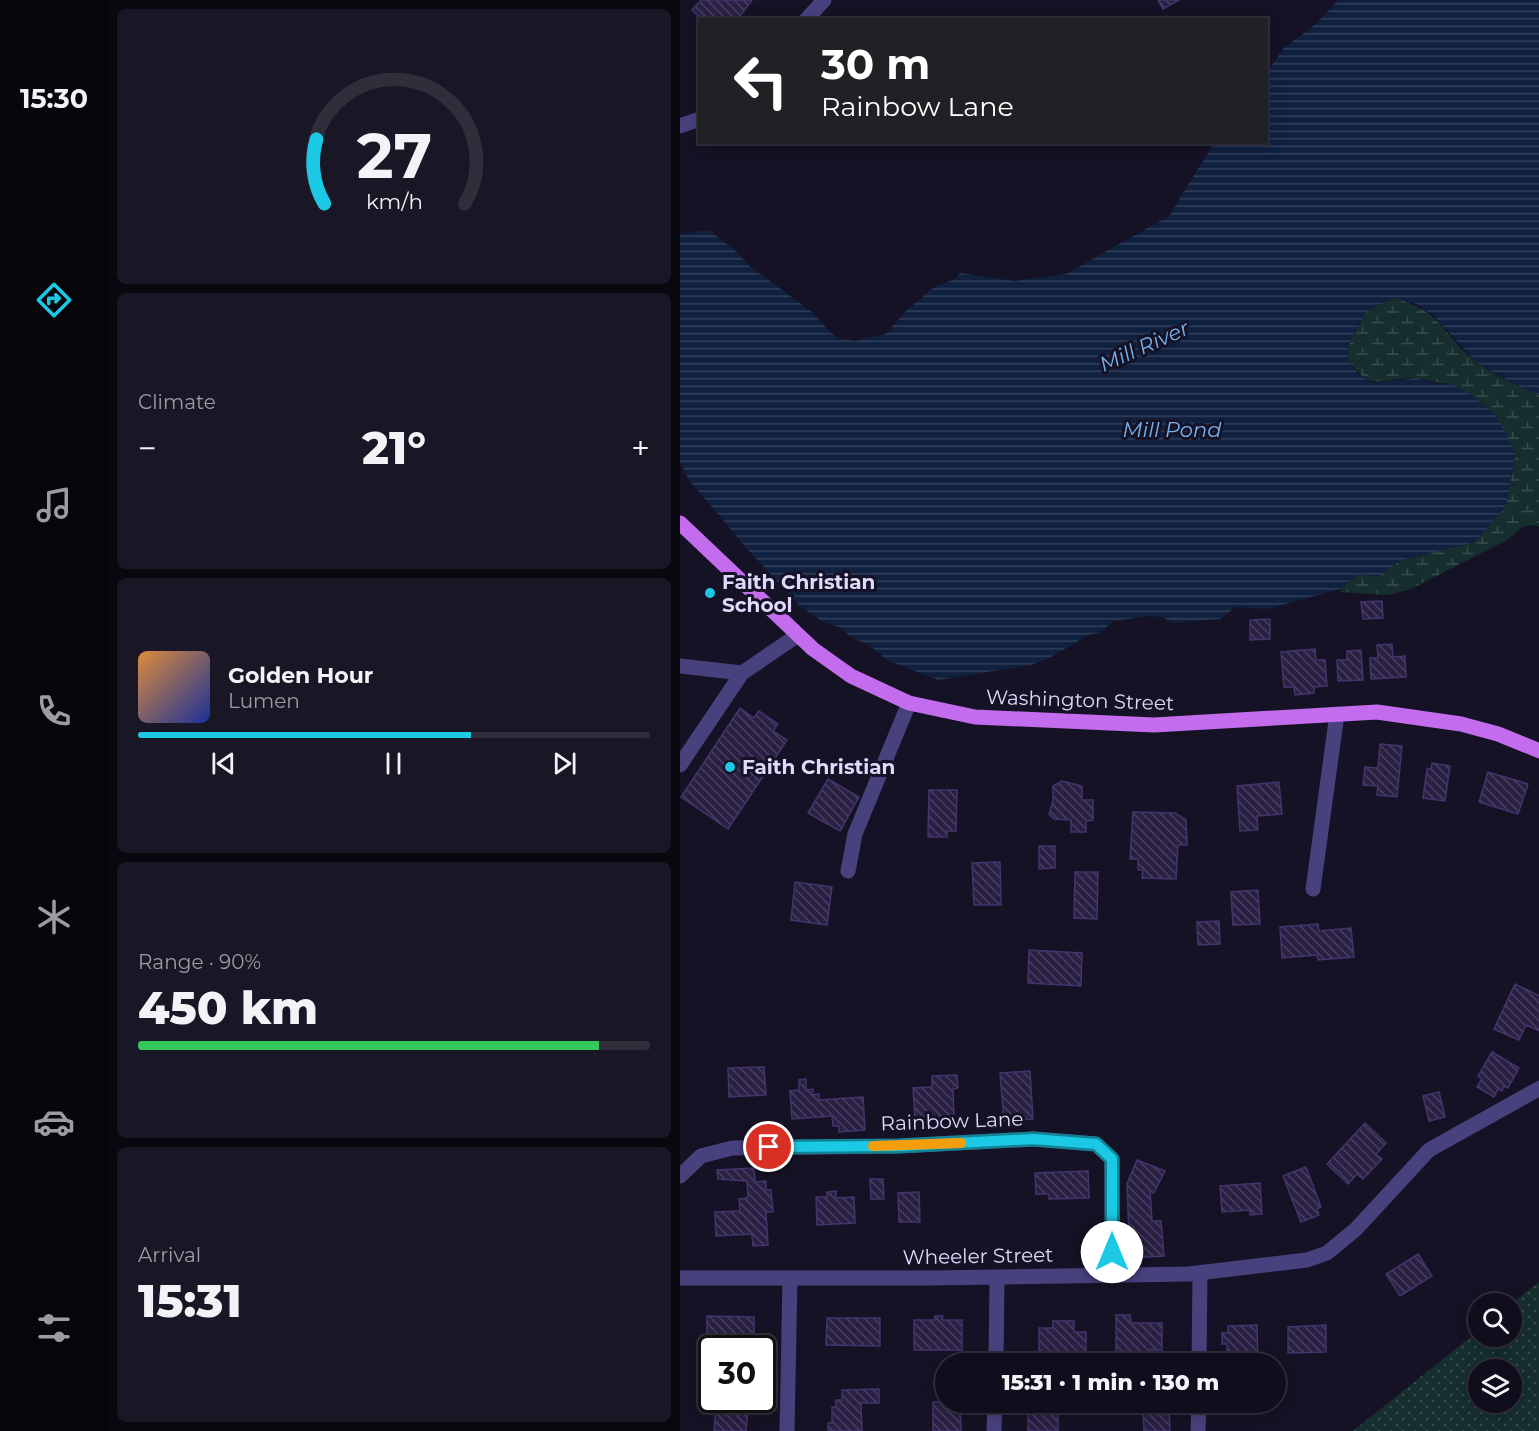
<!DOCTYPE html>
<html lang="en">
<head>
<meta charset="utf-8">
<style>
	:root { --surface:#100e1c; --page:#191725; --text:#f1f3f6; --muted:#9c9ca3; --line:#302e3b; --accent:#1cc9e5 }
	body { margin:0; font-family:Montserrat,sans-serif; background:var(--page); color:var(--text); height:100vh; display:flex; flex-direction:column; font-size:22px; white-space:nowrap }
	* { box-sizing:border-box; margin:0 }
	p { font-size:20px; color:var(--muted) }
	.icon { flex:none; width:33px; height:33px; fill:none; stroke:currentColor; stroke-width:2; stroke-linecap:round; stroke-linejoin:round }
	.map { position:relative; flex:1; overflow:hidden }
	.drawer { display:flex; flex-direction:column; gap:9px; padding:9px; background:#09080f; width:572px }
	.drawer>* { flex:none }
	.banner { position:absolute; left:18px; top:18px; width:570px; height:126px; border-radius:0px; box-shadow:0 3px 15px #0003,0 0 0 2px var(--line); background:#202124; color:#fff; overflow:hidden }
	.controls { position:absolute; left:788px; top:1293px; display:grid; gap:12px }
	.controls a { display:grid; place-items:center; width:54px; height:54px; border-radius:50%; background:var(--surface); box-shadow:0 3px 15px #0003,0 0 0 2px var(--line); font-size:30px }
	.speed { position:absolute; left:18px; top:1335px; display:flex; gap:12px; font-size:30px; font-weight:700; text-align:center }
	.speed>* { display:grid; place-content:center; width:78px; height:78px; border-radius:50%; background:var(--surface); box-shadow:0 3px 15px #0003,0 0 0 2px var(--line); line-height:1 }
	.speed .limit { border:3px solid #111; border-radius:9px; background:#fff; color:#111 }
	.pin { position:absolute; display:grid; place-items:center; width:51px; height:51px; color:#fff; margin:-26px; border:3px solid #fff; border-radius:50%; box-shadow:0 2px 6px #0007 }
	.me { position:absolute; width:66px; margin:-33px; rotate:0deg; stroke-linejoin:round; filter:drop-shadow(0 0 4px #0008) }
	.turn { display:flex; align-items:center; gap:21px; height:126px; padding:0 24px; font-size:27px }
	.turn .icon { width:78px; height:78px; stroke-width:2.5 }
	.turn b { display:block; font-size:42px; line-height:51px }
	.big { font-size:45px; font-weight:800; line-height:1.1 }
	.drawer .card { flex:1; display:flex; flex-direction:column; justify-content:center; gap:9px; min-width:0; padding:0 21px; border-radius:9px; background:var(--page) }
	.drawer .dial { align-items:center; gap:0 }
	.dial svg { height:156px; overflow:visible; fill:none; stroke:var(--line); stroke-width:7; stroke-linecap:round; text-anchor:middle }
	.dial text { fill:var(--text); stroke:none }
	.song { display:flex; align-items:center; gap:18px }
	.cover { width:72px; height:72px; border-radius:9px; background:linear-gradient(135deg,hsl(30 70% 55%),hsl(230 70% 35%)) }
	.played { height:6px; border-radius:3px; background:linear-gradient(90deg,var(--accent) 65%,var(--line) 65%) }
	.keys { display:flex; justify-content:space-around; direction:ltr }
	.heat { display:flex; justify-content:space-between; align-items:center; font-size:33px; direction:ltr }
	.charge { height:9px; border-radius:4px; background:linear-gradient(90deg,#34c759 90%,var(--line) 0) }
	.trip { position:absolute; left:255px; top:1353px; width:351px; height:60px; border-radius:30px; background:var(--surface); box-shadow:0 3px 15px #0003,0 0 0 2px var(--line); font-weight:800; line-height:60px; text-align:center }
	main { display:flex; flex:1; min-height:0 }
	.menu { display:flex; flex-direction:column; width:108px; justify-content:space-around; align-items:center; background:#06060b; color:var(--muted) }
	.menu .icon { width:42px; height:42px }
	.menu .on { color:var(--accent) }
	.menu b { font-size:27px; color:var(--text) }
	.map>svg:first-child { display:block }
	.wetland { fill:url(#wetland-marsh) }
	.park { fill:url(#park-dots); fill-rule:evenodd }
	.water { fill:url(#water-rules) }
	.building { fill:url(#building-back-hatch); stroke:#42356d; stroke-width:1.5 }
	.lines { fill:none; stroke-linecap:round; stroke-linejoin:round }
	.minor { stroke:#47427e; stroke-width:15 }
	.major { stroke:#c36dee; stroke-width:15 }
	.route-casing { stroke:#128395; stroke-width:15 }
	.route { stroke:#1cc9e5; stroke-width:10 }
	.slow { stroke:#f59e0b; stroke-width:10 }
	.poi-dot { fill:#1cc9e5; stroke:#161225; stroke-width:2 }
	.labels { text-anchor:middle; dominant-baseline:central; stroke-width:6; stroke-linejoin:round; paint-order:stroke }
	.poi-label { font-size:20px; font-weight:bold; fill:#dfdafb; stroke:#161225; text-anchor:start }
	.street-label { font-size:20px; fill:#dfdafb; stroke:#161225 }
	.water-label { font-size:21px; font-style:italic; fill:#74b1ef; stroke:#161225 }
</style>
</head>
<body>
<main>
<nav class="menu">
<b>15:30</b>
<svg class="icon on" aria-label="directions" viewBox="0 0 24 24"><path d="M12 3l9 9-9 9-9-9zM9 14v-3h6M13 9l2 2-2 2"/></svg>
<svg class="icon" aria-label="music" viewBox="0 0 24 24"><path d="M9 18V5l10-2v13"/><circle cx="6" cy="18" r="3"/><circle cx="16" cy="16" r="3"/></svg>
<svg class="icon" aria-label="phone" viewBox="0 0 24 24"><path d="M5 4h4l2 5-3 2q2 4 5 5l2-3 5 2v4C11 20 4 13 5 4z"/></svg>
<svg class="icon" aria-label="climate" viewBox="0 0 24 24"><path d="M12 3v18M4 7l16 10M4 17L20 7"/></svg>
<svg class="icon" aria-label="car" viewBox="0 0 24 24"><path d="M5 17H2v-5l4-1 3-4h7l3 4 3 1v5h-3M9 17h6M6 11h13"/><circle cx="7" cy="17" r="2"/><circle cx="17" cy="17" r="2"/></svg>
<svg class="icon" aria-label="filters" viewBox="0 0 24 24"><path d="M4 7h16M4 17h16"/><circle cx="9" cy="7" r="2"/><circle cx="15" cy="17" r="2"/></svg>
</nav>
<section class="drawer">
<div class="card dial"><svg viewBox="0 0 100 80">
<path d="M14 69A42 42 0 1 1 86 69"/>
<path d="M14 69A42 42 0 0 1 10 36" stroke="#1cc9e5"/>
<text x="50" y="56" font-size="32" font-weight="700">27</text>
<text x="50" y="72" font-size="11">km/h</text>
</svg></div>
<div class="card"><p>Climate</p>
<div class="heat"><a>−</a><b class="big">21°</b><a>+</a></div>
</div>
<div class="card">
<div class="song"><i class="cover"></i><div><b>Golden Hour</b><p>Lumen</p></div></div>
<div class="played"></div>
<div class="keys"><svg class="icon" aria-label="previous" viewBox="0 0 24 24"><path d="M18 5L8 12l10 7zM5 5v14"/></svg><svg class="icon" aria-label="pause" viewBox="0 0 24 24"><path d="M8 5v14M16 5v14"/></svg><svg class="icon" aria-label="next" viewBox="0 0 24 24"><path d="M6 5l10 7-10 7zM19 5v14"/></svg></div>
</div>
<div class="card"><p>Range · 90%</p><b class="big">450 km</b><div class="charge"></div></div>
<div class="card"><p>Arrival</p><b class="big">15:31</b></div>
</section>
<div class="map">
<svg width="860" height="1431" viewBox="0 0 860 1431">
	<defs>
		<pattern id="wetland-marsh" width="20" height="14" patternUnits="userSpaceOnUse" patternTransform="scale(1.5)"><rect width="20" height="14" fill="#162e2e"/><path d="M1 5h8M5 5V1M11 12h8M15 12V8" fill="none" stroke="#374c4d"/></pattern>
		<pattern id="park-dots" width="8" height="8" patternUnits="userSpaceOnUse" patternTransform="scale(1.5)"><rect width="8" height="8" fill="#162e2e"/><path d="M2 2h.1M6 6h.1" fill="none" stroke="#374c4d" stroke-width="1.8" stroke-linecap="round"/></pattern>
		<pattern id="water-rules" width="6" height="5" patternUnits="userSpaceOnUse" patternTransform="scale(1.5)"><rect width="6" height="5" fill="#10203f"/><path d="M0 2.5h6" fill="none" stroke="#32405c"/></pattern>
		<pattern id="building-back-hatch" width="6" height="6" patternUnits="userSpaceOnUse" patternTransform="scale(1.5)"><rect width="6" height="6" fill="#292043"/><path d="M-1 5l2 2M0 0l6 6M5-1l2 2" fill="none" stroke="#48405f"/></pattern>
	</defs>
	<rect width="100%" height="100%" fill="#161225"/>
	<path class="wetland" d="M714 298C765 312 761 335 797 362 815 376 838 386 859 395V527L856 525 844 526 827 540 731 589 708 595 661 592 660 589 678 574 698 577 721 560 795 542 826 506 835 457 768 383C756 384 748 379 736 378 699 377 692 396 667 357L670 341 687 311Z"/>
	<path class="park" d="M859 1282V1431H673L798 1331V1336H831V1304ZM798 1370H831V1402H798Z"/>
	<path class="water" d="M658 0H859V395L836 385 796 362 753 315 737 304 714 298 687 311 670 341 667 357 678 374 692 383 737 378 757 384 768 383 787 392 814 413 830 440 835 457 826 506 795 542 721 560 698 577 678 574 660 589 587 609 556 607 540 619 492 623 483 617 469 616 433 621 420 633 408 635 369 658 351 665 258 680 207 660 190 646 169 636 162 628 143 622 120 606 68 550 9 480 0 462V234L29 230 58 253 68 265 132 312 151 333 159 338 174 341 206 334 227 310 253 288 275 279 280 273 334 281 386 274 489 216 534 143 586 142 587 72 604 48 636 24Z"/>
	<path class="building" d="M21 0H72L57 20H23L12 10Z
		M478 0H499L483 9Z
		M702 601 703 618 683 619 681 602Z
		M590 619V639L570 640V620Z
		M712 644 713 657 725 656 726 677 691 679 690 658H698L697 645Z
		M635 649 636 660H645L647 686 634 687V693L615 695 614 687H604L601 652Z
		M681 650 683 680 658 681 657 660H667V651Z
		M60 708 74 718 79 711 98 724 93 731 107 740 48 829 1 797Z
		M700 744 722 746 717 797 697 795 698 786 683 785 685 767 698 768Z
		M752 763 770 766 765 801 743 798 747 769H751Z
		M808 772 848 784 838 814 799 802Z
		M148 779 179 797 160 831 128 813Z
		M382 781 402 786V800H413V820L406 821V832H391V820L374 819 369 814 373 801V786Z
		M599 782 602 814 577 816 578 830 560 831 557 786Z
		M249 790H277L276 831H267V837H248Z
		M453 812 495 813 506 820 507 845H498L496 879 462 878 463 870H458V859H450Z
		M359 846H375V868L359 869Z
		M320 862 321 905H294L292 863Z
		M395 872H418L417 919 394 918Z
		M115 882 152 887 147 925 111 920Z
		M578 890 580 924 553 925 551 892Z
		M539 921 540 944 518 945 517 922Z
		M638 924 639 931 671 928 674 957 638 960 637 955 602 958 600 927Z
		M349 950 402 953 401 986 348 983Z
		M835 984 860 996V1031L846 1025 839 1040 814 1029Z
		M812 1052 839 1068 828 1088 824 1086 822 1091 818 1089 814 1097 797 1087 802 1079 798 1076Z
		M84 1067 86 1095 49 1097 48 1068Z
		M350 1071 353 1119 324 1121 320 1073Z
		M277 1075 278 1088 273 1089 274 1116 235 1118 233 1088 252 1087V1076Z
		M126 1079V1090L133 1089V1095L139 1094V1100L183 1097 185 1130 159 1132V1126H153L152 1116 112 1119 110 1091 119 1090V1080Z
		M759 1092 765 1117 749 1121 743 1096Z
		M685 1123 706 1143 696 1154 702 1159 683 1179 677 1174 668 1184 647 1164Z
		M457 1160 485 1171 474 1193 470 1191 472 1221H481L484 1256 450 1258 447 1184Z
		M626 1167 641 1207 637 1209 639 1215 621 1222 603 1176Z
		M74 1168 75 1182 86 1181V1190H91L93 1212H86L88 1245 73 1246 72 1234 36 1236 35 1212 60 1211 59 1199 68 1198 67 1181 38 1179 37 1170Z
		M408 1171 409 1198 369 1199V1194H356L355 1173Z
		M190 1179H203L204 1199H191Z
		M580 1183 582 1214 570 1215V1210L542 1212 540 1186Z
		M156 1191V1198L174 1197 175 1223 137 1225 136 1197H147V1192Z
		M239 1192 240 1222H219L218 1193Z
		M738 1254 752 1276 720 1296 706 1274Z
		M436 1315H450L451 1323H482V1350H469V1358H450V1354H436Z
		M27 1316 74 1317V1344H59V1348H41V1345L27 1344Z
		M255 1316H263L262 1320H282V1350H234V1320H255Z
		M147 1318H200V1346L146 1345Z
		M373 1321H394V1332H406V1355H359V1328H373Z
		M577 1325 578 1364 547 1362V1344H542V1333H548V1326Z
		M646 1325V1352L608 1353V1327Z
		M199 1389V1403H181L182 1431H148V1423H152V1407H156V1400H162V1390Z
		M253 1402H280L281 1431H253Z
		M348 1404H378V1431H348Z
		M36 1406 68 1409 66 1431H34Z
		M489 1406 490 1431H464L463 1407Z"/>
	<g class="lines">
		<path class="minor" d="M126 20 144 0
			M0 126 20 119
			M0 666 62 673 118 635
			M0 765 62 673
			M168 871 175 834 229 703
			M633 889 657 714
			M0 1176 21 1156 52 1148 219 1146 353 1139 416 1144 432 1159 433 1275
			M0 1278H249L509 1274 627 1260 647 1253 676 1229 749 1150 860 1088
			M316 1364 317 1277
			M519 1364 520 1273
			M107 1431 110 1278
			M314 1431 315 1402
			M518 1431 519 1402"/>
		<path class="major" d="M0 523 133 649 171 676 229 703 295 717 474 725 697 712 781 724 818 734 860 751"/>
	</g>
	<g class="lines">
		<g class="route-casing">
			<path id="route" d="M89 1147 219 1146 353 1139 416 1144 432 1159V1252"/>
		</g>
		<use href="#route" class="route"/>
		<path class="slow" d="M193 1146 281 1143"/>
	</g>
	<g class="poi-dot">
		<circle cx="30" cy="593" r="6"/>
		<circle cx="50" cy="767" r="6"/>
	</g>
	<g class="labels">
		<g class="poi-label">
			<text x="42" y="582">Faith Christian<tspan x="42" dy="23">School</tspan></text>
			<text x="62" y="767">Faith Christian</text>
		</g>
		<g class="street-label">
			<text transform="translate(400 700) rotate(2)">Washington Street</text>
			<text transform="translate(272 1121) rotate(-2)">Rainbow Lane</text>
			<text transform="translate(298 1256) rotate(-1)">Wheeler Street</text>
		</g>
		<g class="water-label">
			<text transform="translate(464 346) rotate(-24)">Mill River</text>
			<text x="492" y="429">Mill Pond</text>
		</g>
	</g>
</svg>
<div class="controls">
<a><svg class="icon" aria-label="search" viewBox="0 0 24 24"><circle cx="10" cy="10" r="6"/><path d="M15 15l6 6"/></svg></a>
<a><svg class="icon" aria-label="layers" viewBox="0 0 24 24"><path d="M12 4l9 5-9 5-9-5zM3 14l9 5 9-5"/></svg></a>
</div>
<div class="speed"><div class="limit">30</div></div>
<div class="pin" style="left:89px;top:1147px;background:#d93025"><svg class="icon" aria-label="arrive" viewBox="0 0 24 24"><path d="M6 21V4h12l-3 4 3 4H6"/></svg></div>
<svg class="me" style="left:432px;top:1252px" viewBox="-20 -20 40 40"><circle r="19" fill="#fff"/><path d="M0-13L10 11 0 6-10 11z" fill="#1cc9e5"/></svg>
<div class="trip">15:31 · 1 min · 130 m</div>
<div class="banner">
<div class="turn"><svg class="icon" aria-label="left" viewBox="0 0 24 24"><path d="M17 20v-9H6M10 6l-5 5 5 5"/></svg><div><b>30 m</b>Rainbow Lane</div></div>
</div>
</div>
</main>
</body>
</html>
